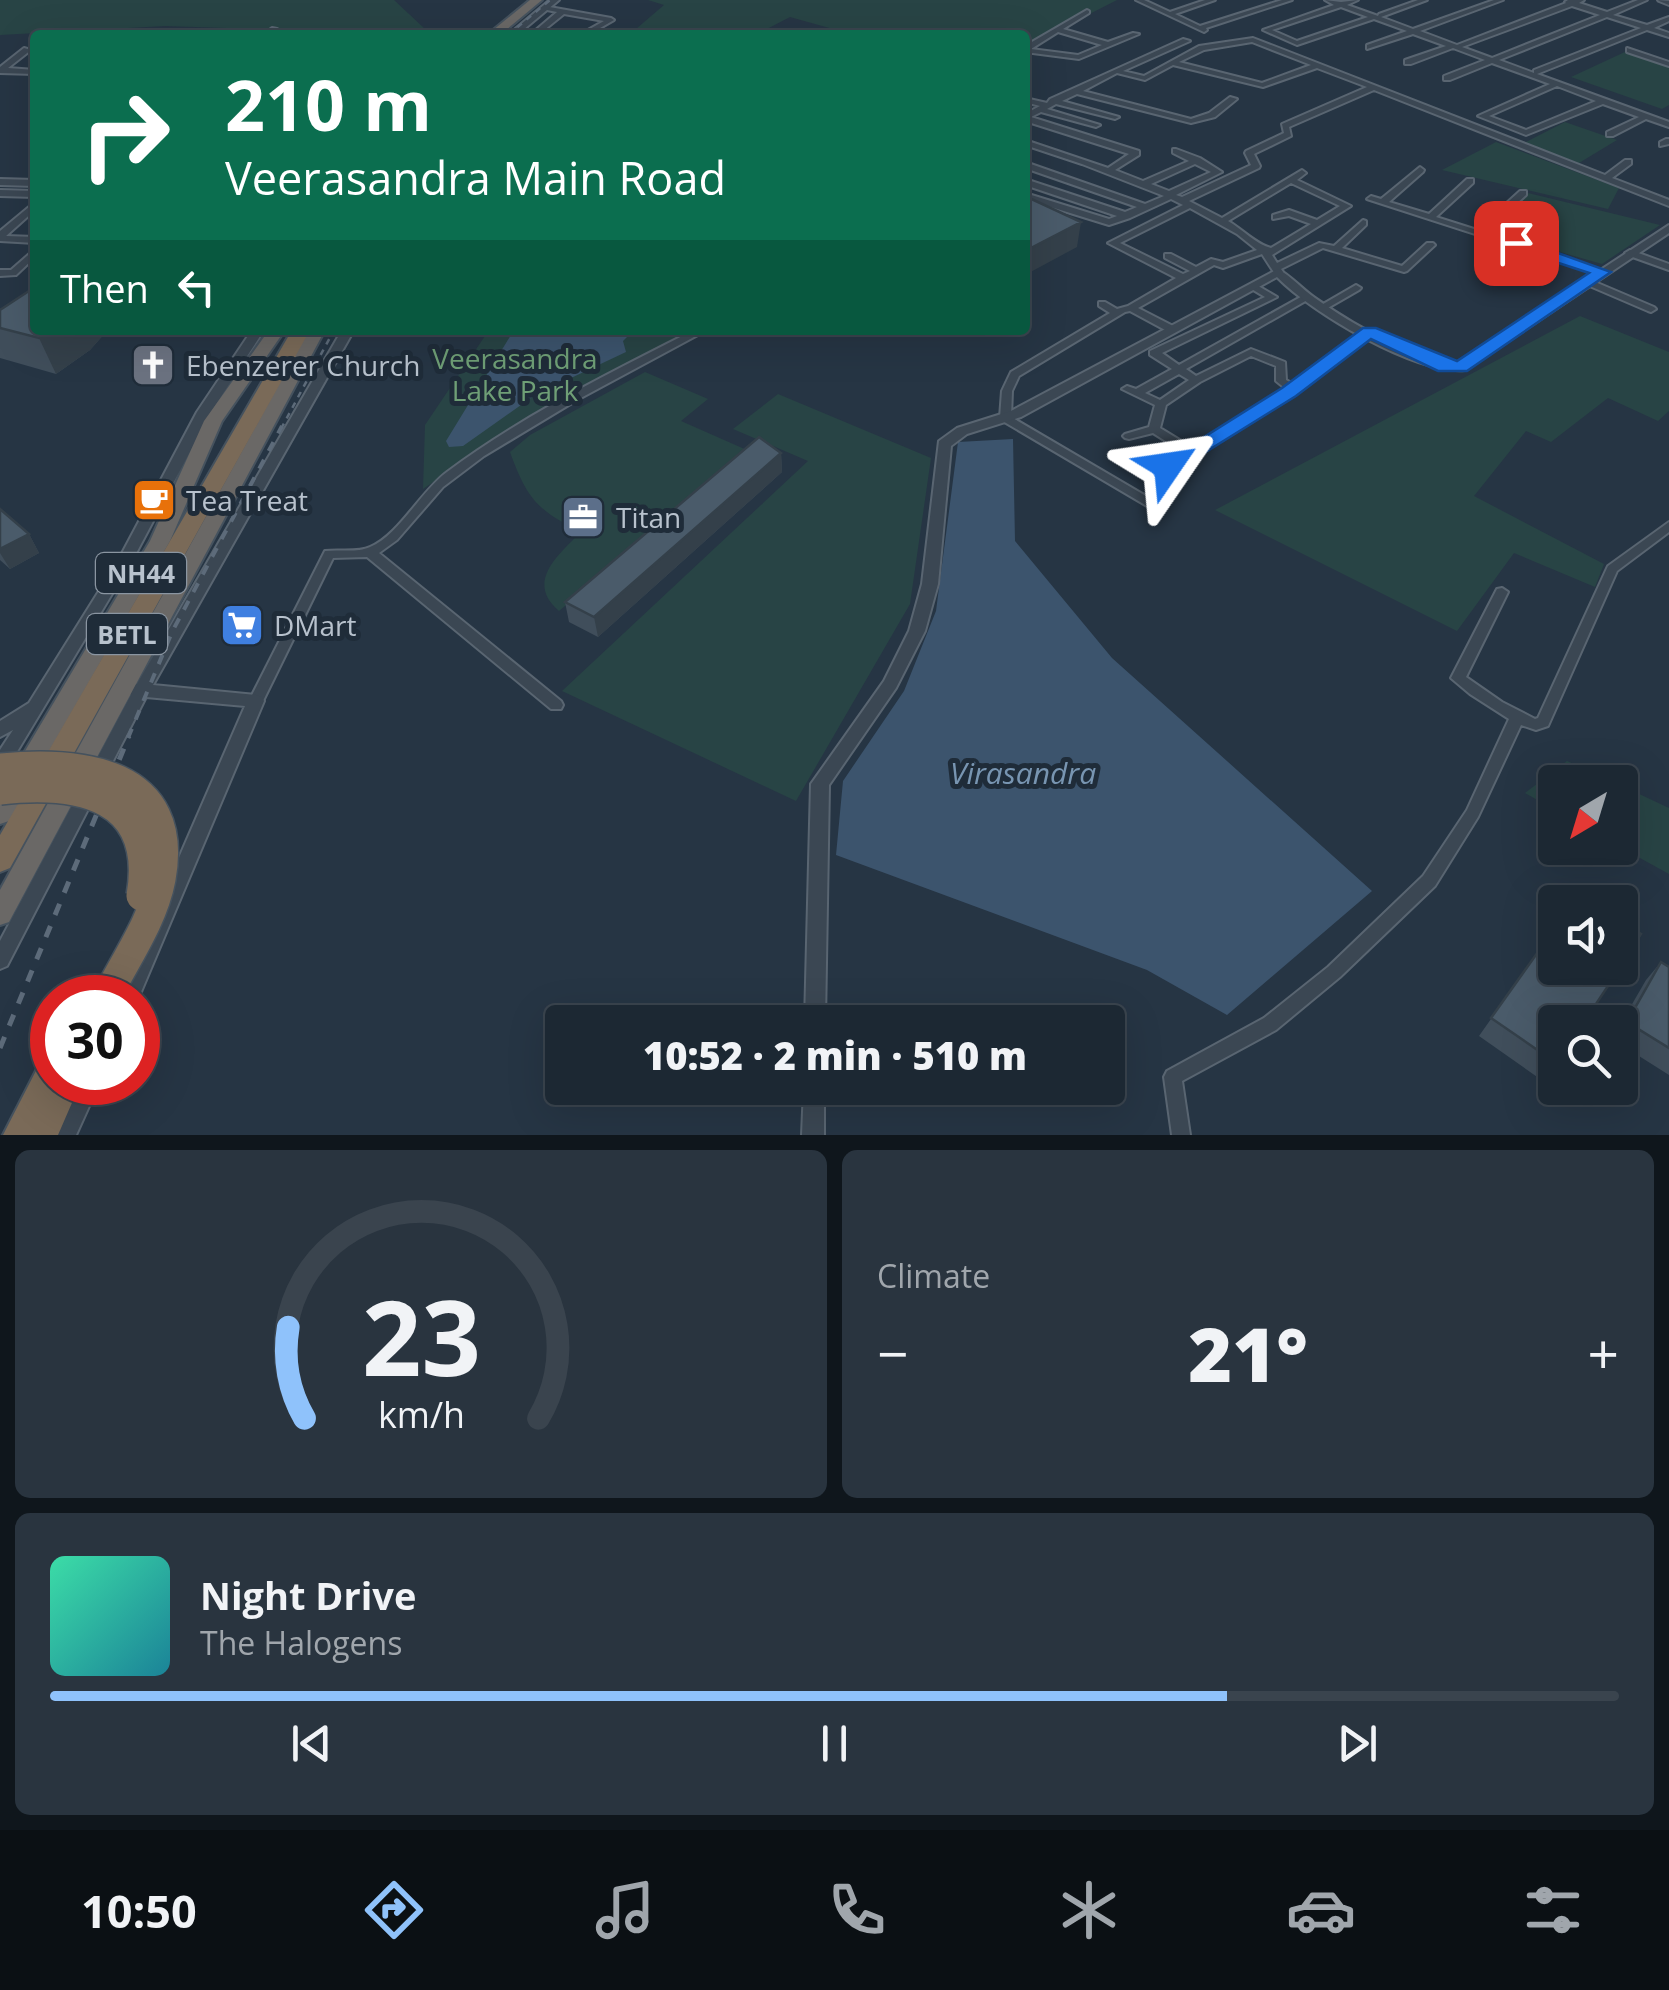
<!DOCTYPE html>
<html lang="en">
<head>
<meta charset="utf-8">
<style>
	:root { --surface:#1c2833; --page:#29343f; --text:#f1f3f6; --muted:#a0a6ac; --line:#3a444e; --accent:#8fc2fb }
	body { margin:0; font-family:"Open Sans",sans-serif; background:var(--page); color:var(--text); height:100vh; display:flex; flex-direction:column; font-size:38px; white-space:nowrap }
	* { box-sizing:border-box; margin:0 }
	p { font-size:32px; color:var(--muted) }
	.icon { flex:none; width:55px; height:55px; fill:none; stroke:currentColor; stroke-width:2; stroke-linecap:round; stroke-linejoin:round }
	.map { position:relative; height:1135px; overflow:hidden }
	.sheet { display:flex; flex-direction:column; gap:15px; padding:15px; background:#0f161c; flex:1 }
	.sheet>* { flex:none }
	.top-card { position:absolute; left:30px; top:30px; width:1000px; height:305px; border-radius:10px; box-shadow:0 10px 40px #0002,0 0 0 2px var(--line); background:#0b6e4f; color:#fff; overflow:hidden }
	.needle { width:65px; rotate:218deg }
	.fabs { position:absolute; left:1538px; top:765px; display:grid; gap:20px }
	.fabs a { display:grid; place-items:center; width:100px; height:100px; border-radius:10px; background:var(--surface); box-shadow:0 10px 40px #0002,0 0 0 2px var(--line); font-size:50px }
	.speed { position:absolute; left:30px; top:975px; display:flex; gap:20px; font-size:50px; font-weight:700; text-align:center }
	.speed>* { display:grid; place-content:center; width:130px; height:130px; border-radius:50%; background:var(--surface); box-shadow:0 10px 40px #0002,0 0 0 2px var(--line); line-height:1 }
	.speed .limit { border:15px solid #d22; background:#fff; color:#111 }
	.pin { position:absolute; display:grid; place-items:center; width:85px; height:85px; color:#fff; margin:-42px; border-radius:20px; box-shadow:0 5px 15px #0006 }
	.me { position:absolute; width:110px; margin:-55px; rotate:58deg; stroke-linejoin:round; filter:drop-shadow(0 0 8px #0008) }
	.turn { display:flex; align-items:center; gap:35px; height:210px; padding:0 30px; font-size:45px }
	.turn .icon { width:130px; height:130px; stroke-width:2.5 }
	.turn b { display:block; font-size:70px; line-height:85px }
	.then { display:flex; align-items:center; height:95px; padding:0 30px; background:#0003; gap:20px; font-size:38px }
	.big { font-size:75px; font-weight:800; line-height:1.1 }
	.sheet .widget { flex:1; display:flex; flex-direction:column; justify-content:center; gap:15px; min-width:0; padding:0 35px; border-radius:15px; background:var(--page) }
	.sheet .dial { align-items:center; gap:0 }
	.dial svg { height:260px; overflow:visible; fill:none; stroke:var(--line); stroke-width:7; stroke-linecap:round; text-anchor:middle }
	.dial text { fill:var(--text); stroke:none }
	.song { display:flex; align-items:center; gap:30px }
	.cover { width:120px; height:120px; border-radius:15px; background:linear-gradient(135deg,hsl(160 70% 55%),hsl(190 70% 35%)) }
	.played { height:10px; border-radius:5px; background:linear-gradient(90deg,var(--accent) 75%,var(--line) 75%) }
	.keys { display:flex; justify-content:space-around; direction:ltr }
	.heat { display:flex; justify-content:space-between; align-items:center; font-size:55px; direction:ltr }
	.sheet .tiles { flex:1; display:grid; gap:15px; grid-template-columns:1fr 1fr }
	.widget:last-child { grid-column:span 2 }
	.trip { position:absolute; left:545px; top:1005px; width:580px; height:100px; border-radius:10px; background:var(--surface); box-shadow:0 10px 40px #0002,0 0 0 2px var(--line); font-weight:800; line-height:100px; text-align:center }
	.tabs { display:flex; height:160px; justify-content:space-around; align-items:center; background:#0b1014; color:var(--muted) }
	.tabs .icon { width:70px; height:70px }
	.tabs .active { color:var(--accent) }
	.tabs b { font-size:45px; color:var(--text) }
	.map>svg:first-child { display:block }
	.green { fill:#284445 }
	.water { fill:#3c546d }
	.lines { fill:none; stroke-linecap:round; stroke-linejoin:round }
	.minor-casing { stroke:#596571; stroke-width:4 }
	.tertiary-casing { stroke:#596571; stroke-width:4 }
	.trunk-casing { stroke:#45525e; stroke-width:4 }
	.motorway-casing { stroke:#45525e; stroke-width:4 }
	.minor { fill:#3b4753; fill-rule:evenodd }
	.tertiary { fill:#3b4753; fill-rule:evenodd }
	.trunk { fill:#6a6866; fill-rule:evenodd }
	.motorway { fill:#7a6a58; fill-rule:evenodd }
	.rail-far2 { stroke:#5d6b7a; stroke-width:2.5; stroke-dasharray:6 6; stroke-linecap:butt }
	.rail-far1 { stroke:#5d6b7a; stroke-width:4; stroke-dasharray:10 10; stroke-linecap:butt }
	.rail { stroke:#5d6b7a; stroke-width:5; stroke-dasharray:12 12; stroke-linecap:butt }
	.motorway-bridge-casing { stroke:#45525e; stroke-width:32; stroke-linecap:butt }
	.motorway-bridge { stroke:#7a6a58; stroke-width:29 }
	.wall { fill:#404e5b }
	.shaded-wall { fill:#34404a }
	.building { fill:#4a5b6a; stroke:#34404a; stroke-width:2.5 }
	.route { fill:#1a73e8; stroke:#114b97; stroke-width:2.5 }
	.labels { text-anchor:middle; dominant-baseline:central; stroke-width:10; stroke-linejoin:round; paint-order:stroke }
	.shield { fill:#1f2c39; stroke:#8a95a1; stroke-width:2.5 }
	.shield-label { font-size:25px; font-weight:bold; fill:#b8c2cd }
	.park-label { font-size:28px; fill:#6f9f76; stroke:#1f2c39 }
	.poi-label { font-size:28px; fill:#b8c2cd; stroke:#1f2c39; text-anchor:start }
	.water-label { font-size:30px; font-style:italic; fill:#7895b1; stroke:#1f2c39 }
</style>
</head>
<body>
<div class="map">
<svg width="1669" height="1135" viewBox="0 0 1669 1135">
	<rect width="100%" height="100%" fill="#263544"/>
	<path class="green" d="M0 0H394L425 29 455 30 449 35 165 26 0 35Z
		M648 0H1117L1025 47V35H826L833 29 790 17 755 35H661L636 29 664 5Z
		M1627 51 1669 66V105L1662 109 1571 77Z
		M1565 122 1617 140 1579 163 1524 143Z
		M1496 142 1619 188 1608 209 1442 170Z
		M1528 193 1660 225 1602 264 1487 231Z
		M1580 316 1669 352V411L1658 421 1608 398 1551 442 1526 431 1474 496 1604 564 1595 587 1514 553 1457 631 1215 510Z
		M489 330H695L540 410 423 489 425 425Z
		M645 372 708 399 681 421 749 451 559 611C525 582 558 555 581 532 537 510 527 499 510 452L530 435Z
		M778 394 931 458 910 604 796 801 562 691 808 461 733 429Z
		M1567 761 1614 782H1555V810L1525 793Z
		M1620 785 1669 808V874L1620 847Z"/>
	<path class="water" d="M514 330H634L623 341 626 352 535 395 463 446 449 447 446 441Z
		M1013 439 1015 541 1112 658 1372 891 1227 1015 1147 970 836 855 843 781 904 691 936 611 958 442Z"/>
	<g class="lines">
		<g class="minor-casing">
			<path id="minor" d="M1136 0H1144L1170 12 1205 0H1215L1175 14 1200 26 1282 0H1292L1206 28 1207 30 1204 32Z
				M1325 0 1341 2 1358 0 1347 5 1378 16 1379 14 1418 0H1427L1381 17 1413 29 1494 0H1503L1420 31 1457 45 1566 3 1565 2 1568 0H1584L1579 3 1607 12 1638 0H1647L1613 15 1647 25 1669 17V21L1654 28 1669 33V37L1647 30 1537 74 1669 122V127L1646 119 1613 136H1607V132L1639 117 1603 104 1526 135 1478 116 1550 84 1492 63 1450 80H1444V76L1485 60 1453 48 1411 64H1405V60L1446 46 1413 34 1367 49V45L1407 31 1374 19 1297 45 1263 30 1334 5ZM1572 6 1600 15 1492 58 1462 47ZM1341 7 1368 17 1297 41 1272 30ZM1607 17 1641 28 1534 70V73L1499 60ZM1557 86 1596 101 1526 130 1489 116Z
				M1658 0 1669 1V5L1659 1Z
				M544 6 611 18 614 20 588 35H579L604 21 564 14 538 35H530L557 12 542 9 541 8Z
				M1087 10 1089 11V13L1063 29 1108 42 1133 33 1139 34 1079 59 1025 52V46ZM1058 32 1102 45 1078 55 1031 49Z
				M272 28 277 29 271 35H263Z
				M1253 38 1605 175 1625 160H1631V164L1612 178 1669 200V206L1374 90 1289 127 1291 136 1254 154 1260 166 1259 168 1189 201 1222 218 1302 170 1306 173 1297 180 1351 206 1272 255 1277 263 1319 243 1334 246 1363 220 1366 221V225L1342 248 1402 266 1427 243H1433L1435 245 1407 271 1404 272 1323 248 1281 269 1283 272 1278 275 1275 274 1262 254 1223 268 1214 265 1138 308 1175 327V331H1167L1130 311 1125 312 1019 376 1012 391 1011 417 1151 499 1153 502 1151 505 1147 506 1001 420 1000 418 1002 391 1011 372 1110 313 1099 306V302H1105L1117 309 1128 306 1176 278 1108 243 1183 205 1171 199 1130 218 1109 225 1025 199V193L1109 219 1117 216 1025 185V179L1125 212 1137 207 1025 168V162L1145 204 1164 196 1082 164 1025 145V140L1108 168 1129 154 1025 121V114L1040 106 1025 102V98L1047 103 1050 99 1183 39 1190 41 1123 71 1144 76 1199 46ZM1252 42 1311 65 1262 83 1179 62 1204 50ZM1173 65 1263 87 1317 68 1367 87 1282 124 1284 133 1246 151 1245 153 1251 165 1182 197 1176 195 1222 172 1200 158 1176 149H1173V153L1189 161 1143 181 1115 170 1139 155V151L1031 117 1041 112 1096 127 1100 125 1047 109 1056 104 1115 119 1119 117 1062 101 1077 94 1191 123 1215 117 1237 99 1230 97 1209 113 1191 119 1083 91 1117 73 1145 80ZM1195 164 1211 172 1169 191 1151 184ZM1291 183 1340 206 1317 220 1289 210 1273 215V219L1289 216 1311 224 1271 248C1257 245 1242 229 1228 221ZM1190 208 1237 234 1257 250 1223 262 1211 259 1196 267 1171 254H1165V258L1190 271 1183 274 1120 243Z
				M24 48 31 50 8 68 35 70V74L0 73V67Z
				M1627 48 1669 62V66L1627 52Z
				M1666 139H1669V144L1660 146V142Z
				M1420 167 1424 170 1423 172 1389 202 1429 214 1467 179H1473V183L1436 217 1477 230 1520 191H1526V195L1485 232 1607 272 1605 274H1599L1367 199 1371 196 1381 199Z
				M0 190 35 191V197L0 196Z
				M35 202V210L6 236 35 237V243L0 241V231Z
				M35 249V257L16 275 0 276V270H11Z
				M1630 250 1669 264V270L1627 255 1625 253Z
				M1588 279 1654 307 1656 309 1651 312 1648 311 1585 284 1583 282Z
				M1253 283 1277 297 1162 353 1179 365 1306 294 1309 295V299L1186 369 1196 376 1251 349 1285 362 1286 380 1293 384 1365 330H1373L1374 332 1293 394 1172 469H1164L1162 466 1164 463 1183 452 1153 433 1129 439 1125 438 1123 436 1125 434 1149 427 1155 405 1122 389 1127 386 1136 389 1172 369 1150 355V351L1265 297 1250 288 1248 286ZM1251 356 1276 366V381L1286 389 1191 447 1160 428 1166 405 1200 382ZM1179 374 1189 380 1160 400 1145 393Z
				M1356 285 1361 288 1359 290 1326 309H1320L1318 307Z
				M694 330H707L577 400 484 456 443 487 397 540 379 553 561 701 563 705 561 709H551L367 557 333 558 261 705H251L249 701 325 551C339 549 357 553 370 547 398 536 421 491 447 472 523 415 610 373 694 330Z
				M1669 522V532L1617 571 1548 726 1536 730 1521 725 1478 817 1435 886 1340 977 1276 1030 1182 1081 1190 1135H1172L1164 1077 1167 1071 1264 1018 1328 967 1423 876 1467 810 1509 719 1470 694 1451 678 1497 589 1502 588 1508 592 1466 677 1502 702 1535 719 1538 718 1608 566Z"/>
		</g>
		<g class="tertiary-casing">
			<path id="tertiary" d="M550 0H559L517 35H508Z
				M0 179 35 180V186L0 185Z
				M1669 225V233L1465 370C1415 374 1312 313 1277 277L1021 417 967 434 951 446 938 584 925 631 896 688 829 785 825 1022H805L811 784 884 681 909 631 922 584 939 441 957 428 1011 411 1278 269C1291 276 1302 289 1315 298 1356 327 1408 356 1459 363Z
				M252 330H264L211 412 133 559 6 770 0 772V750L13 730 0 737V721L29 703 119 559 197 412Z
				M342 330H354L153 685 256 695 262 697 264 701 138 999V998H118L245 706 146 697 7 966 0 969V941L131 695 126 690 128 686 137 684Z
				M79 1082H100L76 1135H54Z
				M804 1088H824V1135H802Z"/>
		</g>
		<g class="trunk-casing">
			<path id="trunk" d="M530 0H542L500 35H487Z
				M269 330H285L222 421 170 541 9 821 0 824V793L150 541 204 421Z
				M309 330H325L9 922 0 925V890Z"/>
		</g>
		<g class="motorway-casing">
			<path id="motorway" d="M292 330H310L10 868 0 872V835Z
				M52 1057V1082H81L58 1135H3L41 1061Z"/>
		</g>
		<use href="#minor" class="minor"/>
		<use href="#tertiary" class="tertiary"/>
		<use href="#trunk" class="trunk"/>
		<use href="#motorway" class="motorway"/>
		<path class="rail-far2" d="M508 35 550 0
			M281 429 334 330"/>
		<path class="rail-far1" d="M128 738 172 632 282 426"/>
		<path class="rail" d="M0 1048 129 736"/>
		<g class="motorway-bridge-casing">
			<path id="motorway-bridge" d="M0 768C81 760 181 771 161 879 153 921 125 960 106 998
				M0 790C81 781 158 797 141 896"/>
		</g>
		<use href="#motorway-bridge" class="motorway-bridge"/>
	</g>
	<path class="wall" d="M0 310 35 330H213L210 335 105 333 90 350 56 374 0 358Z
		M781 453 782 472 598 637 569 622 565 602Z
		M0 509 29 534 39 553 10 569 0 560Z
		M1555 928V1066L1543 1081 1479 1036Z
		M1661 962 1669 967V1075L1620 1044V1025L1646 980Z"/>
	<path class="shaded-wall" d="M1081 222 1077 247 1025 275V251Z
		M51 330H103L105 333 90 350 56 374 39 338Z
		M781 453 782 472 598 637 594 617Z
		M29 534 39 553 10 569 0 553V549Z"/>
	<path class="building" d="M1025 196 1081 222 1025 251Z
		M35 287V330H51L39 338 0 328V310Z
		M759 437 781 453 594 617 565 602Z
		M0 509 29 534 0 549Z
		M1578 895 1590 902H1573Z
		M1620 921 1641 934 1620 967Z
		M1555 928V968H1620L1584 1022H1555V1062L1491 1018Z
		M1661 962 1669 967V1048L1627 1022Z"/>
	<path class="route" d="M1516 238 1611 272 1467 371H1438L1371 339 1296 396 1175 471 1168 473 1158 466 1282 388 1363 328H1376L1457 361 1589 273 1510 247 1507 243Z"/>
	<defs>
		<g id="church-square" transform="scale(2.25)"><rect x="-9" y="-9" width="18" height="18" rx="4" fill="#6b7280" stroke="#1f2c39"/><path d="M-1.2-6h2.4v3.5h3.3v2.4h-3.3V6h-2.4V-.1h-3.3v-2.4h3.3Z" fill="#fff"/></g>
		<g id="cafe-square" transform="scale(2.25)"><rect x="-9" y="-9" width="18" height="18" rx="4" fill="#e8710a" stroke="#1f2c39"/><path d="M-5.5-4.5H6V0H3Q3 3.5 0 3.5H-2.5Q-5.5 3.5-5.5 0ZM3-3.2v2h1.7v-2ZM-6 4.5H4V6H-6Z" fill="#fff"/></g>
		<g id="office-square" transform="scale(2.25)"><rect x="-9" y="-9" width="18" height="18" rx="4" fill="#5c6f8a" stroke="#1f2c39"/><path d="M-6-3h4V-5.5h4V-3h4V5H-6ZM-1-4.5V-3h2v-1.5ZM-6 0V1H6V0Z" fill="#fff"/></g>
		<g id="supermarket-square" transform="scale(2.25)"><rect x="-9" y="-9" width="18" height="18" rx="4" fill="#3f7fe0" stroke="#1f2c39"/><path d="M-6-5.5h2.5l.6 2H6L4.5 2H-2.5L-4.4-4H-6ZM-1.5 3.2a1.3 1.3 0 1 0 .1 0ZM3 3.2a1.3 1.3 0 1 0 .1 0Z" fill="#fff"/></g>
	</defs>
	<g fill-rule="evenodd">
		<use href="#church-square" x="153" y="365"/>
		<use href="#cafe-square" x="154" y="500"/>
		<use href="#office-square" x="583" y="517"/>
		<use href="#supermarket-square" x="242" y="625"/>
	</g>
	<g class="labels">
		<g class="shield">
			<rect x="96" y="553" width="90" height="40" rx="8"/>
			<rect x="87" y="614" width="80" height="40" rx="8"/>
		</g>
		<g class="shield-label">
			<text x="141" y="573">NH44</text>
			<text x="127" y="634">BETL</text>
		</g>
		<g class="park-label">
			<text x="515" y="358">Veerasandra<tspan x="515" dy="32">Lake Park</tspan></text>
		</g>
		<g class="poi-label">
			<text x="186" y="365">Ebenzerer Church</text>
			<text x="186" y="500">Tea Treat</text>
			<text x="616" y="517">Titan</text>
			<text x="274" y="625">DMart</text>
		</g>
		<g class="water-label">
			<text x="1023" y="772">Virasandra</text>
		</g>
	</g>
</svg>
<div class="fabs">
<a><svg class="needle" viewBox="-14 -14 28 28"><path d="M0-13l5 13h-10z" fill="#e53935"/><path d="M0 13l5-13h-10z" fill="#a0a6ac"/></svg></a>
<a><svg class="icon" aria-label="sound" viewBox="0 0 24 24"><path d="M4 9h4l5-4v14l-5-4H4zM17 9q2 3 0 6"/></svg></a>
<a><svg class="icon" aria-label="search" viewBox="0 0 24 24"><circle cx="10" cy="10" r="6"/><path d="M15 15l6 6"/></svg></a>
</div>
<div class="speed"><div class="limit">30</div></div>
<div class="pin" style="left:1516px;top:243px;background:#d93025"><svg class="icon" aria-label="arrive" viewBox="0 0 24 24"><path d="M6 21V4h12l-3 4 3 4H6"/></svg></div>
<svg class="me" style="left:1168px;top:466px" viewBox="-20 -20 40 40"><path d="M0-17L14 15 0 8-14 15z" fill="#1a73e8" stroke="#fff" stroke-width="4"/></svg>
<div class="trip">10:52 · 2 min · 510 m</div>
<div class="top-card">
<div class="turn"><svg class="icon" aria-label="right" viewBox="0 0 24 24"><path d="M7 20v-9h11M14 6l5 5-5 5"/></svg><div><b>210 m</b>Veerasandra Main Road</div></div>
<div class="then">Then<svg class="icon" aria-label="left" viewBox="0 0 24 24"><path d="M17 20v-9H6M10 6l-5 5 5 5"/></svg></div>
</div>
</div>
<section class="sheet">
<div class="tiles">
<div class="widget dial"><svg viewBox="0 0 100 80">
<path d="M14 69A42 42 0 1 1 86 69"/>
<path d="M14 69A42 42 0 0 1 9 41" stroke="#8fc2fb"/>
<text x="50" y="56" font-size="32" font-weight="700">23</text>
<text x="50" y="72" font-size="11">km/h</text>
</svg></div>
<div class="widget"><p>Climate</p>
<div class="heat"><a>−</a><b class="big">21°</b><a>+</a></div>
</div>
<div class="widget">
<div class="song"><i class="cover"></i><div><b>Night Drive</b><p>The Halogens</p></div></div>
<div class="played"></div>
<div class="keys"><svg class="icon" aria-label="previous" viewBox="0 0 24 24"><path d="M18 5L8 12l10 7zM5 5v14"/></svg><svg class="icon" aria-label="pause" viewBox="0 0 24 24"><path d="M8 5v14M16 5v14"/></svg><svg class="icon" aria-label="next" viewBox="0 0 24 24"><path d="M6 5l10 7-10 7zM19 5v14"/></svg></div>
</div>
</div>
</section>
<nav class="tabs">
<b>10:50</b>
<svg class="icon active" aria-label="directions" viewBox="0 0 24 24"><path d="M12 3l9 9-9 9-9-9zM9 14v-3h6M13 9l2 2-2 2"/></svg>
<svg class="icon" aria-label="music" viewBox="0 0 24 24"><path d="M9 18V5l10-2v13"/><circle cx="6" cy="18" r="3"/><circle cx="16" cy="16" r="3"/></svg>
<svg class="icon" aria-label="phone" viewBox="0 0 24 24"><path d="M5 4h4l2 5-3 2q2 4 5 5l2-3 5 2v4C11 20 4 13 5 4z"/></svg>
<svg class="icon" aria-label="climate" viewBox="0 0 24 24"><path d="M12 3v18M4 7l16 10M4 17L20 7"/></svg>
<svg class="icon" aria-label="car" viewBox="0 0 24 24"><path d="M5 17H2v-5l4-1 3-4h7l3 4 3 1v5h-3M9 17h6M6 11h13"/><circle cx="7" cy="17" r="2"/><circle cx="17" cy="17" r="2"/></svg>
<svg class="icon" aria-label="filters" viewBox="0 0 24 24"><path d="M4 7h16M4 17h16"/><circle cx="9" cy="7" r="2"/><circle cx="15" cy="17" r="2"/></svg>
</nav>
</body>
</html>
